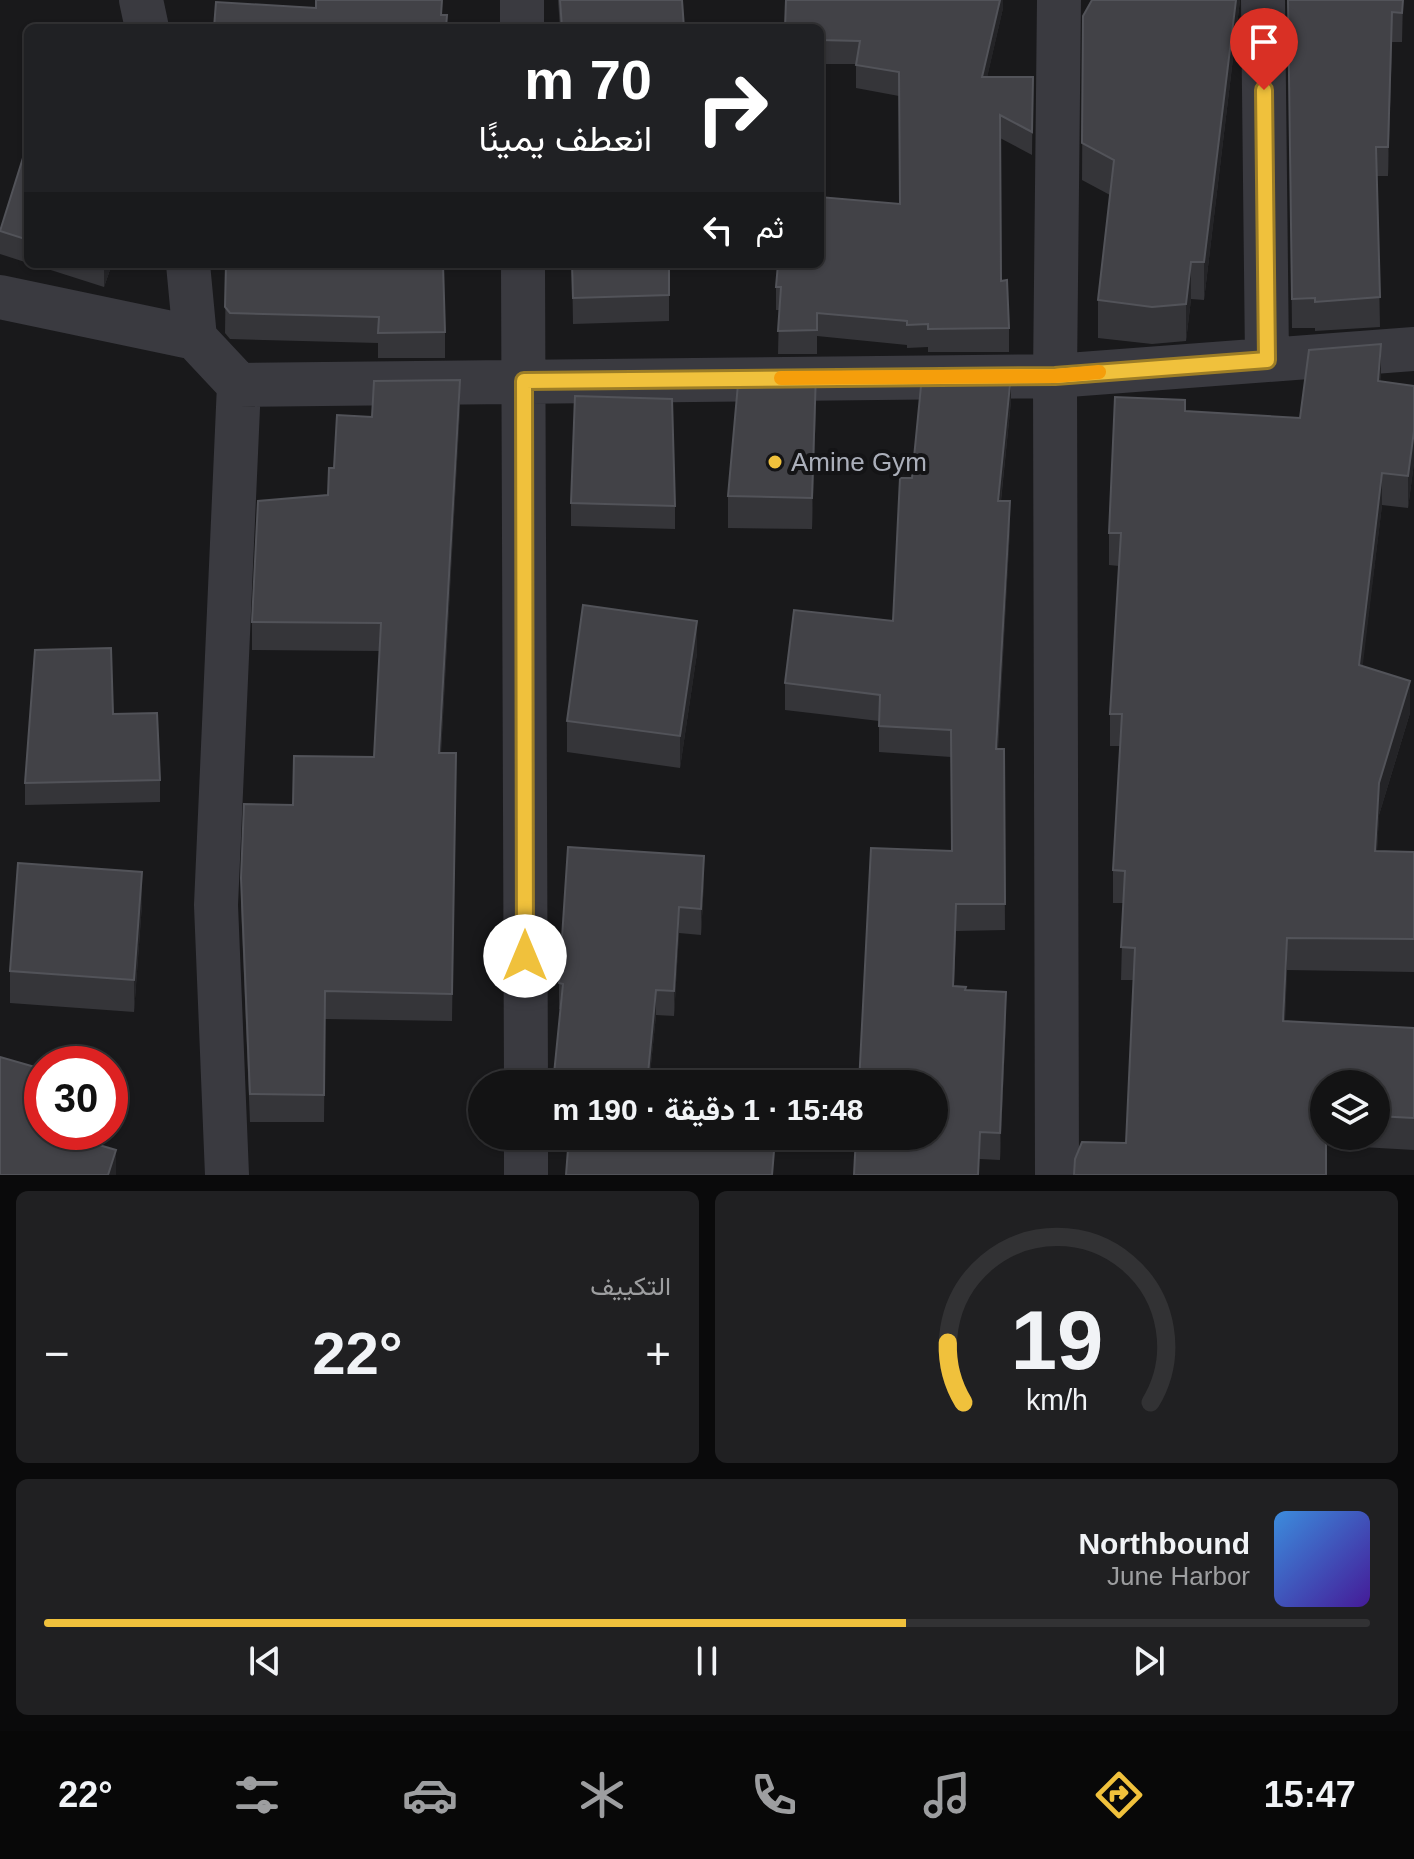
<!DOCTYPE html>
<html lang="ar">
<head>
<meta charset="utf-8">
<style>
	:root { --surface:#131314; --page:#202022; --text:#f1f3f6; --muted:#9d9ea0; --line:#323234; --accent:#f0c13c }
	body { margin:0; font-family:Arial,Vazirmatn,sans-serif; background:var(--page); color:var(--text); direction:rtl; height:100vh; display:flex; flex-direction:column; font-size:30px; white-space:nowrap }
	* { box-sizing:border-box; margin:0 }
	p { font-size:26px; color:var(--muted) }
	.icon { flex:none; width:44px; height:44px; fill:none; stroke:currentColor; stroke-width:2; stroke-linecap:round; stroke-linejoin:round }
	.map { position:relative; height:1175px; overflow:hidden; direction:ltr }
	.details { display:flex; flex-direction:column; gap:16px; padding:16px; background:#0a0a0b; flex:1 }
	.details>* { flex:none }
	.top-card { position:absolute; left:24px; top:24px; width:800px; height:244px; border-radius:12px; box-shadow:0 2px 6px #0004,0 0 0 2px var(--line); direction:rtl; background:#202124; color:#fff; overflow:hidden }
	.tools { position:absolute; left:1310px; top:1070px; display:grid; gap:16px }
	.tools a { display:grid; place-items:center; width:80px; height:80px; border-radius:50%; background:var(--surface); box-shadow:0 2px 6px #0004,0 0 0 2px var(--line); font-size:40px }
	.speed { position:absolute; left:24px; top:1046px; display:flex; gap:16px; font-size:40px; font-weight:700; text-align:center }
	.speed>* { display:grid; place-content:center; width:104px; height:104px; border-radius:50%; background:var(--surface); box-shadow:0 2px 6px #0004,0 0 0 2px var(--line); line-height:1 }
	.speed .limit { border:12px solid #d22; background:#fff; color:#111 }
	.pin { position:absolute; display:grid; place-items:center; width:68px; height:68px; color:#fff; margin:-82px -34px; border-radius:50% 50% 50% 0; rotate:-45deg; box-shadow:0 0 8px #0007 }
	.pin .icon { rotate:45deg }
	.me { position:absolute; width:88px; margin:-44px; rotate:0deg; stroke-linejoin:round; filter:drop-shadow(0 0 6px #0008) }
	.turn { display:flex; align-items:center; gap:28px; height:168px; padding:0 40px; font-size:36px }
	.turn .icon { width:104px; height:104px; stroke-width:2.5 }
	.turn b { display:block; font-size:56px; line-height:68px }
	.then { display:flex; align-items:center; height:76px; padding:0 40px; background:#0003; gap:16px; font-size:30px }
	.big { font-size:60px; font-weight:700; line-height:1.1 }
	.details .card { flex:1; display:flex; flex-direction:column; justify-content:center; gap:12px; min-width:0; padding:0 28px; border-radius:12px; background:var(--page) }
	.details .dial { align-items:center; gap:0 }
	.dial svg { height:208px; overflow:visible; fill:none; stroke:var(--line); stroke-width:7; stroke-linecap:round; text-anchor:middle }
	.dial text { fill:var(--text); stroke:none }
	.song { display:flex; align-items:center; gap:24px }
	.cover { width:96px; height:96px; border-radius:12px; background:linear-gradient(135deg,hsl(210 70% 55%),hsl(260 70% 35%)) }
	.played { height:8px; border-radius:4px; background:linear-gradient(90deg,var(--accent) 65%,var(--line) 65%) }
	.keys { display:flex; justify-content:space-around; direction:ltr }
	.heat { display:flex; justify-content:space-between; align-items:center; font-size:44px; direction:ltr }
	.details .tiles { flex:1; display:grid; gap:16px; grid-template-columns:1fr 1fr }
	.card:last-child { grid-column:span 2 }
	.trip { position:absolute; left:468px; top:1070px; width:480px; height:80px; border-radius:40px; background:var(--surface); box-shadow:0 2px 6px #0004,0 0 0 2px var(--line); font-weight:700; line-height:80px; text-align:center; direction:rtl }
	.tabs { display:flex; height:128px; justify-content:space-around; align-items:center; background:#080808; color:var(--muted) }
	.tabs .icon { width:56px; height:56px }
	.tabs .on { color:var(--accent) }
	.tabs b { font-size:36px; color:var(--text) }
	.map>svg:first-child { display:block }
	.lines { fill:none; stroke-linecap:round; stroke-linejoin:round }
	.street { stroke:#3a3a40; stroke-width:44 }
	.wall { fill:#353539; fill-rule:evenodd }
	.shaded-wall { fill:#242427 }
	.building { fill:#424247; stroke:#525359; stroke-width:2 }
	.route-casing { stroke:#9c7d27; stroke-width:20 }
	.route { stroke:#f0c13c; stroke-width:14 }
	.slow { stroke:#f59e0b; stroke-width:14 }
	.poi-dot { fill:#f0c13c; stroke:#141416; stroke-width:3 }
	.labels { text-anchor:middle; dominant-baseline:central; stroke-width:8; stroke-linejoin:round; paint-order:stroke }
	.poi-label { font-size:26px; fill:#abafba; stroke:#141416; text-anchor:start }
</style>
</head>
<body>
<div class="map">
<svg width="1414" height="1175" viewBox="0 0 1414 1175">
	<rect width="100%" height="100%" fill="#19191b"/>
	<g class="lines">
		<path class="street" d="M141 0 147 28
			M522 0V28
			M1263 0 1267 360
			M188 264 195 338 239 385 1055 376 1414 349
			M523 264 526 1084
			M0 297 195 338
			M526 1136V1175
			M227 1175 216 905 239 385
			M1057 1175 1055 376 1059 0"/>
	</g>
	<path class="wall" d="M558 0H682L684 28H560Z
		M1003 0V8L987 77H1033L1032 155 1000 138 1001 281 1009 328V352H928V347L907 348V345L817 336V354H778L779 310H776V287L899 204V96L856 88V64H820V28Z
		M1092 0H1240L1204 300 1191 299 1186 341 1152 344 1098 338V300L1110 195 1082 180 1083 16Z
		M1288 0H1403L1402 42H1392L1388 176H1377L1380 327 1315 331V328H1292Z
		M28 145V263L0 254V230Z
		M32 264H112L104 287Z
		M226 264 445 332V358H378V343L230 339 225 333Z
		M572 264H669V321L573 324Z
		M1380 382 1414 386V463L1408 508 1382 505 1362 666 1410 713 1379 815 1377 851 1414 852V972L1287 970 1285 1021 1414 1028V1150L1327 1145 1126 1143 1134 980H1121L1123 903H1113V870L1120 746H1110V714L1119 566 1109 565V533L1185 411 1300 418ZM1324 1084H1376V1136H1324Z
		M1011 401 1001 501 1010 528 998 749H1004L1005 930 956 931 954 986 966 990 1006 1019 1000 1160 980 1159 854 1175 952 851 951 757 879 752V721L785 710V683L893 621 912 478Z
		M816 404 812 529 728 528V496Z
		M460 408 441 753H456L452 1021 325 1019 324 1122H250L241 906V878L293 805 374 757 380 651 252 650V622L328 495 334 468Z
		M571 503 675 506V529L571 526Z
		M697 653 680 768 567 752V721Z
		M113 714 160 780V802L25 805V783Z
		M704 881 701 935 679 933 674 1016 656 1015 649 1084H553L561 1009H559V983Z
		M142 904 134 1012 10 1003V971Z"/>
	<path class="shaded-wall" d="M1000 0H1003V8L982 100V77Z
		M1236 0H1240L1204 300V262Z
		M1392 12V42L1388 176V147Z
		M1191 262V299L1186 341V304Z
		M104 264H112L104 287Z
		M1381 344V377L1378 414V381Z
		M816 372V404L812 529V498Z
		M1011 375V401L998 527V501Z
		M460 380V408L439 781V753Z
		M1414 431V463L1408 508V476Z
		M1382 473V505L1359 697V665Z
		M1010 501V528L996 775V749Z
		M697 621V653L680 768V736Z
		M1410 681V713L1379 815 1375 884V851L1379 783Z
		M704 856V881L701 935V909Z
		M142 872V904L134 1012V980Z
		M679 907V933L674 1016V991Z
		M1287 938V970L1283 1053V1021Z
		M656 990V1015L649 1084H647Z
		M1006 992V1019L1000 1160V1133Z
		M84 1132H93L82 1168V1140Z
		M116 1150V1175H108Z"/>
	<path class="building" d="M316 0H442L441 15H447L446 28H214L216 2 316 8Z
		M560 0H682L684 28H562Z
		M786 0H1000L982 77H1033L1032 132 1000 115 1001 281 1007 280 1009 328 928 329V324L907 325V321L817 313V330L778 331 781 287H776L778 264H820V197L900 204 899 72 856 65 860 41 820 40V28H785Z
		M1092 0H1236L1204 262H1191L1186 304 1152 307 1098 300 1114 160 1082 143 1083 16Z
		M1288 0H1403L1402 13 1392 12 1388 147H1376L1380 297 1315 302V298L1292 299Z
		M27 145H28V240L0 231Z
		M226 264H443L445 332 378 333 379 317 230 313 225 307Z
		M572 264H669V295L573 298Z
		M1381 344 1378 381 1414 386V431L1408 476 1382 473 1359 665 1410 681 1379 783 1375 851 1414 852V939L1287 938 1283 1021 1414 1028V1118L1376 1116V1084H1324V1136H1326V1175H1074L1075 1159 1082 1142 1126 1143 1135 948 1121 947 1125 871 1113 870 1122 714H1110L1121 533H1109L1115 397 1185 400V411L1300 418 1309 350Z
		M816 372 812 498 728 496 739 373Z
		M1011 375 998 501H1010L996 749H1004L1005 904H956L953 986 966 987 965 990 1006 992 1000 1133 980 1132 978 1175H854L856 1136H934V1084H859L871 848 952 851 951 730 879 726 880 695 785 683 794 610 893 621 900 478H912L922 376Z
		M460 380 439 753H456L452 994 325 991 324 1095 250 1094 241 878 244 804 293 805 294 756 374 757 381 623 252 622 258 501 328 495 329 468H334L337 415 372 417 374 381Z
		M575 396 672 399 675 506 571 503Z
		M583 605 697 621 680 736 567 721Z
		M111 648 113 714 157 713 160 780 25 783 35 650Z
		M568 847 704 856 701 909 679 907 674 991 656 990 647 1084H553L563 984 559 983Z
		M18 863 142 872 134 980 10 971Z
		M0 1057 42 1069V1132H84L82 1140 116 1150 108 1175H0Z
		M569 1136H664V1140L774 1151 772 1175H566Z"/>
	<g class="lines">
		<g class="route-casing">
			<path id="route" d="M525 956 524 381 1055 376 1267 360 1264 90"/>
		</g>
		<use href="#route" class="route"/>
		<path class="slow" d="M781 378 1055 376 1099 372"/>
	</g>
	<circle class="poi-dot" cx="775" cy="462" r="8"/>
	<g class="labels">
		<g class="poi-label">
			<text x="791" y="462">Amine Gym</text>
		</g>
	</g>
</svg>
<div class="tools">
<a><svg class="icon" aria-label="layers" viewBox="0 0 24 24"><path d="M12 4l9 5-9 5-9-5zM3 14l9 5 9-5"/></svg></a>
</div>
<div class="speed"><div class="limit">30</div></div>
<div class="pin" style="left:1264px;top:90px;background:#d93025"><svg class="icon" aria-label="arrive" viewBox="0 0 24 24"><path d="M6 21V4h12l-3 4 3 4H6"/></svg></div>
<svg class="me" style="left:525px;top:956px" viewBox="-20 -20 40 40"><circle r="19" fill="#fff"/><path d="M0-13L10 11 0 6-10 11z" fill="#f0c13c"/></svg>
<div class="trip">15:48 · 1 دقيقة · 190 m</div>
<div class="top-card">
<div class="turn"><svg class="icon" aria-label="right" viewBox="0 0 24 24"><path d="M7 20v-9h11M14 6l5 5-5 5"/></svg><div><b>70 m</b>انعطف يمينًا</div></div>
<div class="then">ثم<svg class="icon" aria-label="left" viewBox="0 0 24 24"><path d="M17 20v-9H6M10 6l-5 5 5 5"/></svg></div>
</div>
</div>
<section class="details">
<div class="tiles">
<div class="card dial"><svg viewBox="0 0 100 80">
<path d="M14 69A42 42 0 1 1 86 69"/>
<path d="M14 69A42 42 0 0 1 8 46" stroke="#f0c13c"/>
<text x="50" y="56" font-size="32" font-weight="700">19</text>
<text x="50" y="72" font-size="11">km/h</text>
</svg></div>
<div class="card"><p>التكييف</p>
<div class="heat"><a>−</a><b class="big">22°</b><a>+</a></div>
</div>
<div class="card">
<div class="song"><i class="cover"></i><div><b>Northbound</b><p>June Harbor</p></div></div>
<div class="played"></div>
<div class="keys"><svg class="icon" aria-label="previous" viewBox="0 0 24 24"><path d="M18 5L8 12l10 7zM5 5v14"/></svg><svg class="icon" aria-label="pause" viewBox="0 0 24 24"><path d="M8 5v14M16 5v14"/></svg><svg class="icon" aria-label="next" viewBox="0 0 24 24"><path d="M6 5l10 7-10 7zM19 5v14"/></svg></div>
</div>
</div>
</section>
<nav class="tabs">
<b>15:47</b>
<svg class="icon on" aria-label="directions" viewBox="0 0 24 24"><path d="M12 3l9 9-9 9-9-9zM9 14v-3h6M13 9l2 2-2 2"/></svg>
<svg class="icon" aria-label="music" viewBox="0 0 24 24"><path d="M9 18V5l10-2v13"/><circle cx="6" cy="18" r="3"/><circle cx="16" cy="16" r="3"/></svg>
<svg class="icon" aria-label="phone" viewBox="0 0 24 24"><path d="M5 4h4l2 5-3 2q2 4 5 5l2-3 5 2v4C11 20 4 13 5 4z"/></svg>
<svg class="icon" aria-label="climate" viewBox="0 0 24 24"><path d="M12 3v18M4 7l16 10M4 17L20 7"/></svg>
<svg class="icon" aria-label="car" viewBox="0 0 24 24"><path d="M5 17H2v-5l4-1 3-4h7l3 4 3 1v5h-3M9 17h6M6 11h13"/><circle cx="7" cy="17" r="2"/><circle cx="17" cy="17" r="2"/></svg>
<svg class="icon" aria-label="filters" viewBox="0 0 24 24"><path d="M4 7h16M4 17h16"/><circle cx="9" cy="7" r="2"/><circle cx="15" cy="17" r="2"/></svg>
<b>22°</b>
</nav>
</body>
</html>
